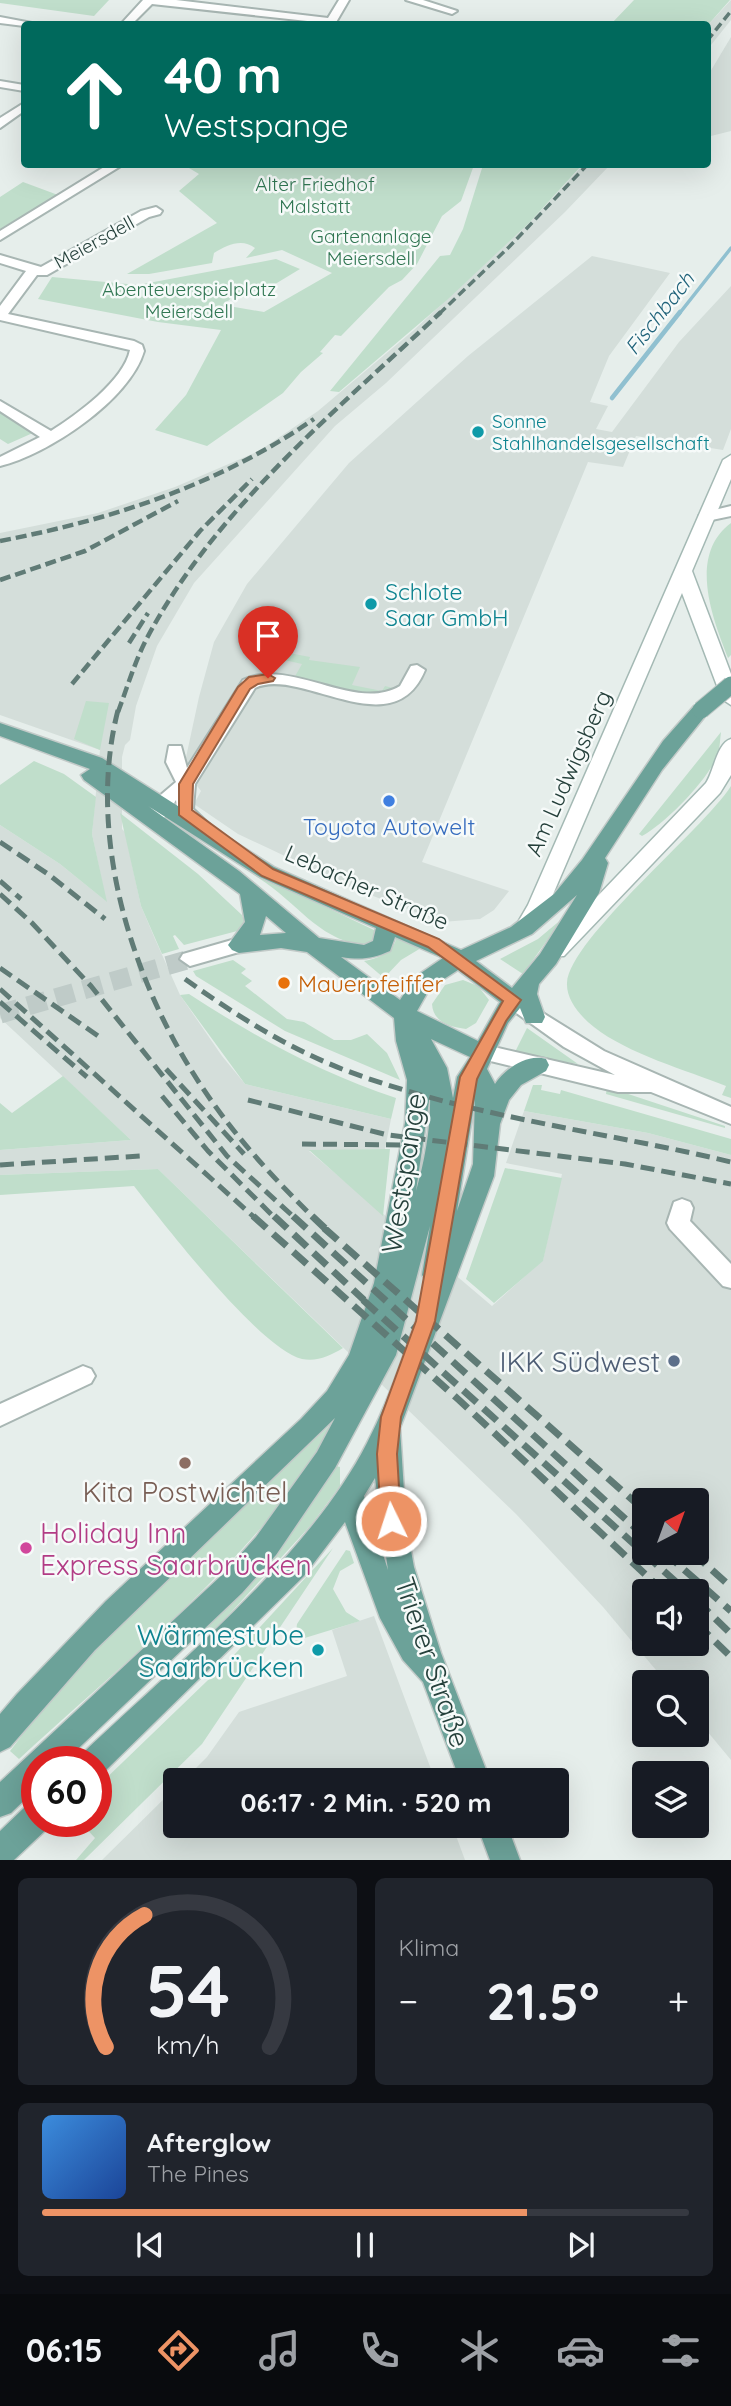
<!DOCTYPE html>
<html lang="de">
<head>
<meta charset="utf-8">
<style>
	:root { --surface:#171b24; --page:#20242c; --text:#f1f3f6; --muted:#9ea1a6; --line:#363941; --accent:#ed9365 }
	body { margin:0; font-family:Quicksand,sans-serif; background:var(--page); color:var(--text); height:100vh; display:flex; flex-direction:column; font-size:26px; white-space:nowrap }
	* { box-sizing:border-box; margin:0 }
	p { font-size:23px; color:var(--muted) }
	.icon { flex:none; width:38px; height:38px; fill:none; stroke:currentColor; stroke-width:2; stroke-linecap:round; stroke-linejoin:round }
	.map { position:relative; height:1860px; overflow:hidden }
	.sheet { display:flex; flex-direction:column; gap:18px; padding:18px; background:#0d0f14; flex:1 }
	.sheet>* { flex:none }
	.banner { position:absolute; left:21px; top:21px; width:690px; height:147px; border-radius:7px; box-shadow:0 7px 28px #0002; background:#00695c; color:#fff; overflow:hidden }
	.needle { width:46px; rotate:41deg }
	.tools { position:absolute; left:632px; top:1488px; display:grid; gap:14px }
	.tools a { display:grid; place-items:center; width:77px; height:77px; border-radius:7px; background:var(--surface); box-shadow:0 7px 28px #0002; font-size:35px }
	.speed { position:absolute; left:21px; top:1746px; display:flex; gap:14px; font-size:35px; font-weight:700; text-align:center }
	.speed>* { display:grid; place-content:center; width:91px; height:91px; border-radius:50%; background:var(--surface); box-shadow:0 7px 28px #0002; line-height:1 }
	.speed .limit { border:10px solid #d22; background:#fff; color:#111 }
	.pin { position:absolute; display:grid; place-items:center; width:60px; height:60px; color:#fff; margin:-72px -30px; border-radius:50% 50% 50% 0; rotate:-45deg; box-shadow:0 0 7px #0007 }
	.pin .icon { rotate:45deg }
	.me { position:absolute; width:77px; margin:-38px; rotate:356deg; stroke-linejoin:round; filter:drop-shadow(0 0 5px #0008) }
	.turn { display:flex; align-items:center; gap:24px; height:147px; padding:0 28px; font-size:32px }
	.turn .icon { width:91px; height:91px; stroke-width:2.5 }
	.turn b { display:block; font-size:49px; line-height:60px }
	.big { font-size:52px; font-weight:700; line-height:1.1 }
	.sheet .tile { flex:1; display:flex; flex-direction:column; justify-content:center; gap:10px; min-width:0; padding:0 24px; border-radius:10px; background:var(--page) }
	.sheet .dial { align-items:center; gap:0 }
	.dial svg { height:182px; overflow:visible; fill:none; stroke:var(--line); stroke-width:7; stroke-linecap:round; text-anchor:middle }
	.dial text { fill:var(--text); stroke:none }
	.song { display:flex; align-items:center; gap:21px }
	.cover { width:84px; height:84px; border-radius:10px; background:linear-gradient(135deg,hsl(210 70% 55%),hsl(220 70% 35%)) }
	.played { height:7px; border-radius:4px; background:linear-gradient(90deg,var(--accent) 75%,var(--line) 75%) }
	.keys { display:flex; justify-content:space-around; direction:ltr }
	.heat { display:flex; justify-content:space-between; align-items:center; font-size:38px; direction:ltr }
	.sheet .tiles { flex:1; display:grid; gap:18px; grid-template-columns:1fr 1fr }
	.tile:last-child { grid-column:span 2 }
	.trip { position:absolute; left:163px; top:1768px; width:406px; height:70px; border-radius:7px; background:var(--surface); box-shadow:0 7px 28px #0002; font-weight:700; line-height:70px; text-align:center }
	.tabs { display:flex; height:112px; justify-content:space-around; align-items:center; background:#090b0e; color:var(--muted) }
	.tabs .icon { width:49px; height:49px }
	.tabs .current { color:var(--accent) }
	.tabs b { font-size:32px; color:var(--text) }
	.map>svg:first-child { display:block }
	.built { fill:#d4deda; fill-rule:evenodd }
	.green { fill:#c0decb }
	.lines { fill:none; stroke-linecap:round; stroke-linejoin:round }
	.stream-far1 { stroke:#90c0d0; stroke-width:3.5 }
	.stream { stroke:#90c0d0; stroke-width:4.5 }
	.minor-tunnel { stroke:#bfcbc8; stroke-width:19; stroke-dasharray:19 10; stroke-linecap:butt }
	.minor-casing { stroke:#a8b6b3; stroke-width:4 }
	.secondary-casing { stroke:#a4b9b4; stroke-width:3 }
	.primary-casing { stroke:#c2cac8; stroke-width:3 }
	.minor { fill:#fff; fill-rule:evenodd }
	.secondary { fill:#fff; fill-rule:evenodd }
	.primary { fill:#6ca299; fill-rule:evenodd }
	.rail-far3 { stroke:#607b76; stroke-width:3.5; stroke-dasharray:9 4.5; stroke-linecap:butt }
	.rail-far2 { stroke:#607b76; stroke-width:4.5; stroke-dasharray:11 5; stroke-linecap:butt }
	.rail-far1 { stroke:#607b76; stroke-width:5; stroke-dasharray:14 7; stroke-linecap:butt }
	.rail { stroke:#607b76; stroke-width:7; stroke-dasharray:18 9; stroke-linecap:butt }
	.primary-bridge-casing { stroke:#c2cac8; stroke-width:19; stroke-linecap:butt }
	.primary-bridge { stroke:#6ca299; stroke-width:17 }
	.route { fill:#ed9365; stroke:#9a6042; stroke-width:2 }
	.culture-dot { fill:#0f9aa8; stroke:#f6faf9; stroke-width:2.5 }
	.shop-dot { fill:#3f7fe0; stroke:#f6faf9; stroke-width:2.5 }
	.food-dot { fill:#e8710a; stroke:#f6faf9; stroke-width:2.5 }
	.service-dot { fill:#5c6f8a; stroke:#f6faf9; stroke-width:2.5 }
	.education-dot { fill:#8d6e63; stroke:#f6faf9; stroke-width:2.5 }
	.hotel-dot { fill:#d1479c; stroke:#f6faf9; stroke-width:2.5 }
	.labels { text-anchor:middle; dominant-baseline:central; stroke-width:5; stroke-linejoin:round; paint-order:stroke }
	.far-park-label { font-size:19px; fill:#307652; stroke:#f6faf9 }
	.far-street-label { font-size:19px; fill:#25403b; stroke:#f6faf9 }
	.far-culture-label { font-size:19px; fill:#0d838f; stroke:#f6faf9; text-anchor:start }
	.far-water-label { font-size:21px; font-style:italic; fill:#20637a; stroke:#f6faf9 }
	.culture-label { font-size:23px; fill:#0d838f; stroke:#f6faf9; text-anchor:start }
	.street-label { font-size:23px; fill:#25403b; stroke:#f6faf9 }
	.shop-label { font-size:23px; fill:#366cbe; stroke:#f6faf9 }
	.food-label { font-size:23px; fill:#c56008; stroke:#f6faf9; text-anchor:start }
	.near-street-label { font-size:28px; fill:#25403b; stroke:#f6faf9 }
	.near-service-label { font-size:28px; fill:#4e5e75; stroke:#f6faf9; text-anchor:end }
	.near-education-label { font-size:28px; fill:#785e54; stroke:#f6faf9 }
	.near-hotel-label { font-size:28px; fill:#b23c85; stroke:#f6faf9; text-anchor:start }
	.near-culture-label { font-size:28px; fill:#0d838f; stroke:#f6faf9; text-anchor:end }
</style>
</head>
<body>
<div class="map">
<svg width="731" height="1860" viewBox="0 0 731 1860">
	<rect width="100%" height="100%" fill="#e6eeeb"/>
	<path class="built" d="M731 0V20L707 50V26Z
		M731 37V131L707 137V77Z
		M583 165H610L565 212 386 383 335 426 194 583 157 646 136 706 130 740 125 745 122 757V829L125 832 141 906 155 939 180 995 222 1056 245 1084 391 1119 385 1149 309 1151 492 1306 543 1260 562 1174 506 1163 524 1111 648 1133 731 1155V1760L697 1719 696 1682H666L603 1607 516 1514 158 1169 0 1175V1150L131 1140 0 1018V825L60 864 106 901 92 834 100 750 0 715V533L98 513 175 487 259 451 318 411 414 330 530 222ZM644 1500H696V1552H644ZM644 1591H696V1643H644Z
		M592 256 670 273 609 356 590 402 608 406 596 429 612 432 679 342 731 286V429L723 450 636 436 623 467 588 462 422 862 509 891 494 910 480 919 442 922 352 888 268 848 238 834 194 804 201 791 188 774 185 762 199 697 214 642 247 584 349 463 468 356Z
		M374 1616 435 1780H184L207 1757 239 1712 347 1676 332 1630Z
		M175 1788V1825H452L465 1860H102Z"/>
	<path class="green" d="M0 0H109L94 16 0 3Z
		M634 0H730L707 26 611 24Z
		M184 165H474L461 201 442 216 417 264 402 280 389 287 341 336 335 335 320 352 323 353 301 372 283 393 207 446 155 430 186 395 221 330 158 322 38 299 52 277 138 285 276 259 300 269 262 292 254 291 242 298 234 296 223 305 264 312 332 273 282 250 246 258 255 248C242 238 227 245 214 253L212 263 149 274H127L217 223 179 191 199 174Z
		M483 165H582L530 222 447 300 339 392 330 391 440 256 450 255 463 229Z
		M23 182 58 195 0 229V197Z
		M0 409 35 432 8 444 0 439Z
		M731 523V655L728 658C712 617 688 555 731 523Z
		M289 653 310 657 309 660 360 667 352 685 382 691 385 686 397 689C366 700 326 684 294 678L302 664 284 660Z
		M86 701 109 703 100 750 74 739Z
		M721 732C720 739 720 747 718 754 709 779 665 824 642 836L639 834Z
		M34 761 64 774 96 797 92 834 107 902 60 864 0 825V785Z
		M731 786V1098L722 1095 726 1086C686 1070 628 1054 594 1027 581 1017 566 1000 567 983 570 938 702 831 731 786Z
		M120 813 198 874 242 915 245 923 241 930 184 945 175 935 173 936 179 949 162 954 141 906Z
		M171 820 273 882 374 930 378 936 370 946C321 942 303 909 266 883 235 862 203 841 171 820Z
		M563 918 523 974 500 959 538 939Z
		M397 933 426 945 401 960 384 978 364 961C380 958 396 952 397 933Z
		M233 960 246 969 241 973 252 981 245 986 287 1019 304 1022 334 1040H351L367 1034 387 1053 400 1080 285 1031 196 976 193 971Z
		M463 980 478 986 489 1000 476 1023 466 1029C450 1027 433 1022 432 1004L445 985Z
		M189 994C255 1037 321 1073 396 1098L391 1119 245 1084 180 995Z
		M527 1028 578 1064 514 1054Z
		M63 1076 131 1140 0 1150V1103L12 1113Z
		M533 1085H542L541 1090 560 1094 561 1090 731 1139V1155L648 1133 524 1111Z
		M607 1087 725 1126V1128L606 1094Z
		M390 1149 383 1216 309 1150 385 1149Z
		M505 1168 562 1178 543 1261 494 1303 466 1279Z
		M158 1169 343 1348C330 1356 317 1362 302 1359 260 1349 164 1224 134 1186L0 1195V1175Z
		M329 1426H333C261 1555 127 1659 19 1759L10 1751 62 1683 203 1543Z
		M336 1466 340 1467V1486L311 1525 212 1633 207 1628 275 1553Z
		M333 1548 202 1744 84 1860H76L95 1838 80 1822H96V1788L234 1655Z
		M346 1550 350 1551 354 1563 340 1571 333 1589 346 1612 360 1621 295 1641 297 1624Z"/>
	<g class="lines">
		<path class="stream-far1" d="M679 314 731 248"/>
		<path class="stream" d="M612 398 680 312"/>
		<path class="minor-tunnel" d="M0 1014 190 959"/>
		<g class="minor-casing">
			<path id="minor" d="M143 0H176L328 18 339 0H349L335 24 152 4 132 24H121Z
				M406 0H423L457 11 452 14Z
				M0 17 37 24 24 26 0 23Z
				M0 81 24 85V91L0 87Z
				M24 103V111L0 128V118Z
				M109 164H124L0 240V231Z
				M156 207 162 211 160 214 149 217 47 275H37L8 314 134 341 142 345 144 351C130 400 47 455 0 466V457L40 437 0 411V401L51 431C76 415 124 381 130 350L0 320V306L26 271 0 263V255L41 267 141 211Z
				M731 506V516L707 521 699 516 702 513Z
				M417 665 425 670C393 748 300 666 255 688L195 784 193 809 212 827 209 831H197L178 815 176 800 160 824H148L145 820 156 799 176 782 166 762 169 746H181L187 768 243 680C291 657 355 713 400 686L411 666Z
				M239 938 249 945 246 950 190 966 180 959 183 954Z
				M522 1000 604 1051 731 1107V1124L651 1092H618L474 1057 471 1052 474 1047 481 1044 615 1075 564 1047 515 1012 512 1007 515 1002Z
				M682 1199 690 1202 693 1208 690 1221 731 1264V1288L723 1286 670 1229 667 1223 674 1202Z
				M83 1366 91 1369 95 1376 91 1383 0 1426V1404Z"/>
		</g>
		<g class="secondary-casing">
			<path id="secondary" d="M731 455V479L692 571 731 674V705L722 699 682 593 548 906 531 934H517L514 929 528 905 723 460Z
				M731 739V775L720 793 564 956H550L546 951 550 946 706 783C714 771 717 743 731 739Z"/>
		</g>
		<g class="primary-casing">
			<path id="primary" d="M701 704 710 710 662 770 605 858 608 863 599 893 556 964 539 984 537 994 545 1017 542 1023H526L520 1008 508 1023 487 1069 495 1084C505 1069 527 1053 546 1059L549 1065 546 1071 521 1085 509 1100 500 1124 494 1176 400 1428 406 1523 414 1567 441 1653 490 1780H460L423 1682 403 1660 380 1618 345 1522 304 1576 104 1772 96 1776V1762H79L84 1752C176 1665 310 1555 367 1443 393 1393 409 1336 429 1284L422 1275 430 1226 396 1355 335 1468 276 1555 242 1593 64 1762H37V1788L11 1813 0 1817V1782L222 1575 256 1537 317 1452 335 1418 95 1650 10 1747 0 1752V1714L17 1694 106 1601 301 1419 327 1391 349 1355 374 1283 405 1123 407 1080 396 1041 394 1018 307 952 281 948 239 953 232 950 228 945 245 922 240 894 84 780 81 775 90 769 0 736V723L102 758 274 867 461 950 511 927 554 894 582 860 663 741 694 706ZM148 806 260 877 376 928 373 941 364 945 319 938 239 871ZM577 895 540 954 512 988 476 961 532 934ZM266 916 286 933 260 935ZM395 937 443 958 415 977 400 1000 341 957C361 960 372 959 390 951ZM458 970 500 1002 478 1041 417 1011 430 988ZM431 1039 470 1057 457 1077 453 1098 447 1068ZM430 1094C431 1128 425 1159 416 1191ZM475 1099 473 1164 457 1211ZM375 1478 388 1570 364 1496Z
				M37 1802V1822H50L48 1828 14 1860H0V1831L26 1806Z
				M477 1825H507L520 1860H490Z"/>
		</g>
		<use href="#minor" class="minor"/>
		<use href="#secondary" class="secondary"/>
		<use href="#primary" class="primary"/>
		<path class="rail-far3" d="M707 41 731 11
			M439 314 509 247 588 164"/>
		<path class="rail-far2" d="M0 541C114 519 218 485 314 419
			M0 580 85 551 178 501
			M129 643 148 613
			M72 684 200 531 252 479
			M118 712C127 688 135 661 147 638 216 508 336 411 441 312"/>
		<path class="rail-far1" d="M118 710C86 834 131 979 200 1084 232 1133 272 1177 314 1218
			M0 842 48 874 105 919
			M0 881 21 899
			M0 894 32 923 91 986 227 1156 295 1218
			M0 968 101 1038
			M185 979C234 1014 286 1047 342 1069 467 1117 602 1131 731 1162
			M0 989 255 1218
			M0 1002 87 1077
			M166 1069 244 1154
			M162 1096 208 1151 275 1218
			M248 1100 388 1135 625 1164 731 1184
			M302 1144 404 1145
			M0 1165 140 1156"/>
		<path class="rail" d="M253 1216 459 1400 663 1591
			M274 1216 364 1300
			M293 1216 644 1536
			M312 1216 331 1234
			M324 1228 644 1510
			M363 1300 686 1591
			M664 1552 731 1611
			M692 1552 731 1587
			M696 1600 731 1634
			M696 1623 731 1657"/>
		<g class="primary-bridge-casing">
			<path id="primary-bridge" d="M701 710 731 685"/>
		</g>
		<use href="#primary-bridge" class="primary-bridge"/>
	</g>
	<path class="route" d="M268 674 275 678 273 681 258 684 250 689 193 784 192 810 273 869 439 939 521 1000 506 1021 477 1079 435 1321 401 1417 397 1454 401 1521 398 1528 391 1531 384 1528 381 1521 377 1454 381 1417 416 1321 460 1077 503 1001 428 947 262 876 179 815V784L238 687 249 677Z"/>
	<g class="culture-dot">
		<circle cx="478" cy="432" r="7"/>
		<circle cx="371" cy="604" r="7"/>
		<circle cx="318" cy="1650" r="7"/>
	</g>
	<circle class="shop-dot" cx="389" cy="801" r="7"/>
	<circle class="food-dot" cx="284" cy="983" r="7"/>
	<circle class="service-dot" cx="674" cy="1361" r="7"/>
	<circle class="education-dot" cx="185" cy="1463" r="7"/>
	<circle class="hotel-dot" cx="26" cy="1548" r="7"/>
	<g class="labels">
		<g class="far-park-label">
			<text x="315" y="184">Alter Friedhof<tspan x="315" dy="22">Malstatt</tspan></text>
			<text x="371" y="236">Gartenanlage<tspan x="371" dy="22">Meiersdell</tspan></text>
			<text x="189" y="289">Abenteuerspielplatz<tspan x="189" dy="22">Meiersdell</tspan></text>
		</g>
		<g class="far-street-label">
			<text transform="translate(94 242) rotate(-29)">Meiersdell</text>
		</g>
		<g class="far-culture-label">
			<text x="492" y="421">Sonne<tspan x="492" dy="22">Stahlhandelsgesellschaft</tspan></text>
		</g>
		<g class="far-water-label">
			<text transform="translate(659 313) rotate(-52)">Fischbach</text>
		</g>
		<g class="culture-label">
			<text x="385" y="591">Schlote<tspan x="385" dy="26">Saar GmbH</tspan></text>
		</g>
		<g class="street-label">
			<text transform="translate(568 773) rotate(-66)">Am Ludwigsberg</text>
			<text transform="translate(367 887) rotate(24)">Lebacher Straße</text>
		</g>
		<g class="shop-label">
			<text x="389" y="826">Toyota Autowelt</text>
		</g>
		<g class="food-label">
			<text x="298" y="983">Mauerpfeiffer</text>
		</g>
		<g class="near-street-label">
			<text transform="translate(403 1173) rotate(-81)">Westspange</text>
			<text transform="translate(433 1662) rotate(71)">Trierer Straße</text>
		</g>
		<g class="near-service-label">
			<text x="660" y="1361">IKK Südwest</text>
		</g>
		<g class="near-education-label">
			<text x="185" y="1491">Kita Postwichtel</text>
		</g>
		<g class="near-hotel-label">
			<text x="40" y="1532">Holiday Inn<tspan x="40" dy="32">Express Saarbrücken</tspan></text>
		</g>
		<g class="near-culture-label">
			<text x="304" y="1634">Wärmestube<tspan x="304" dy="32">Saarbrücken</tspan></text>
		</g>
	</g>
</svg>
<div class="tools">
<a><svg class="needle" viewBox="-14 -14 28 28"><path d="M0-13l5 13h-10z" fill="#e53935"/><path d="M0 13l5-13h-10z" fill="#9ea1a6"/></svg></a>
<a><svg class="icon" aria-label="sound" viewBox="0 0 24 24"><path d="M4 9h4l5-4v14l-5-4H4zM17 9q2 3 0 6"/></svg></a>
<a><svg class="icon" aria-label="search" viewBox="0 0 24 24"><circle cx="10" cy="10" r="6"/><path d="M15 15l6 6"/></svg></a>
<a><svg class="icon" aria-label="layers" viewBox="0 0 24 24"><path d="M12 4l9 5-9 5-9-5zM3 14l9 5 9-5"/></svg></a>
</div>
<div class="speed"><div class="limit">60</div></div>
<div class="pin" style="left:268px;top:678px;background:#d93025"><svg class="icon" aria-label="arrive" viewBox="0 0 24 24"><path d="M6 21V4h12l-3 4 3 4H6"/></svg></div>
<svg class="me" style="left:391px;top:1521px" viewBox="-20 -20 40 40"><circle r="17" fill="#ed9365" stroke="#fff" stroke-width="3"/><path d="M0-11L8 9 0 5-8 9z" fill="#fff"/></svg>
<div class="trip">06:17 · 2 Min. · 520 m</div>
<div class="banner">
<div class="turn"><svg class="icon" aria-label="ahead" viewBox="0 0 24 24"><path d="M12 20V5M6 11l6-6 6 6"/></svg><div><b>40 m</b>Westspange</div></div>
</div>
</div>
<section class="sheet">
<div class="tiles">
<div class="tile dial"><svg viewBox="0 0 100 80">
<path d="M14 69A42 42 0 1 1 86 69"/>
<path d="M14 69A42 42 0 0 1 31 11" stroke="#ed9365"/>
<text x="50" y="56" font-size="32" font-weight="700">54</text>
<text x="50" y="72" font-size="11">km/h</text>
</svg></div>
<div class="tile"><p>Klima</p>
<div class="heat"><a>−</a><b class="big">21.5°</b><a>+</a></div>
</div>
<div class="tile">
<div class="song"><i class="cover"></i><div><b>Afterglow</b><p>The Pines</p></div></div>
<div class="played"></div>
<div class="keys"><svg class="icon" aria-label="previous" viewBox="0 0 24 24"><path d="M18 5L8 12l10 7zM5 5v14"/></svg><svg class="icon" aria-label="pause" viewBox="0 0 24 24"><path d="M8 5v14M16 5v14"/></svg><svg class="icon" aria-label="next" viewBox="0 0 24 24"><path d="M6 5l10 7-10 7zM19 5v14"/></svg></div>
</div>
</div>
</section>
<nav class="tabs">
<b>06:15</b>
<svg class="icon current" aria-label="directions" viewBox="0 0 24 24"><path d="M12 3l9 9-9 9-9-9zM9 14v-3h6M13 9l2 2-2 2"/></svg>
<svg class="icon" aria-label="music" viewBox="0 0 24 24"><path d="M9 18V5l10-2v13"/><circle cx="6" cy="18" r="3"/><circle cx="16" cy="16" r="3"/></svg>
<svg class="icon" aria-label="phone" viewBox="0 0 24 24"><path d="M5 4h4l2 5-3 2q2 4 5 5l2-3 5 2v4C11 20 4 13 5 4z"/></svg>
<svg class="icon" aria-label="climate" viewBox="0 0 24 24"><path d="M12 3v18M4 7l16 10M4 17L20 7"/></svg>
<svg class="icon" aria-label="car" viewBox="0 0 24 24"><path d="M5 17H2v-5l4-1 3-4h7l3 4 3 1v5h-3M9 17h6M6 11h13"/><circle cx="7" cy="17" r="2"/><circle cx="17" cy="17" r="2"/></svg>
<svg class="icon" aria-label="filters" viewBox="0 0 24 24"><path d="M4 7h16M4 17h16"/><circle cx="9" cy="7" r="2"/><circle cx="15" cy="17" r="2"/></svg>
</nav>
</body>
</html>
